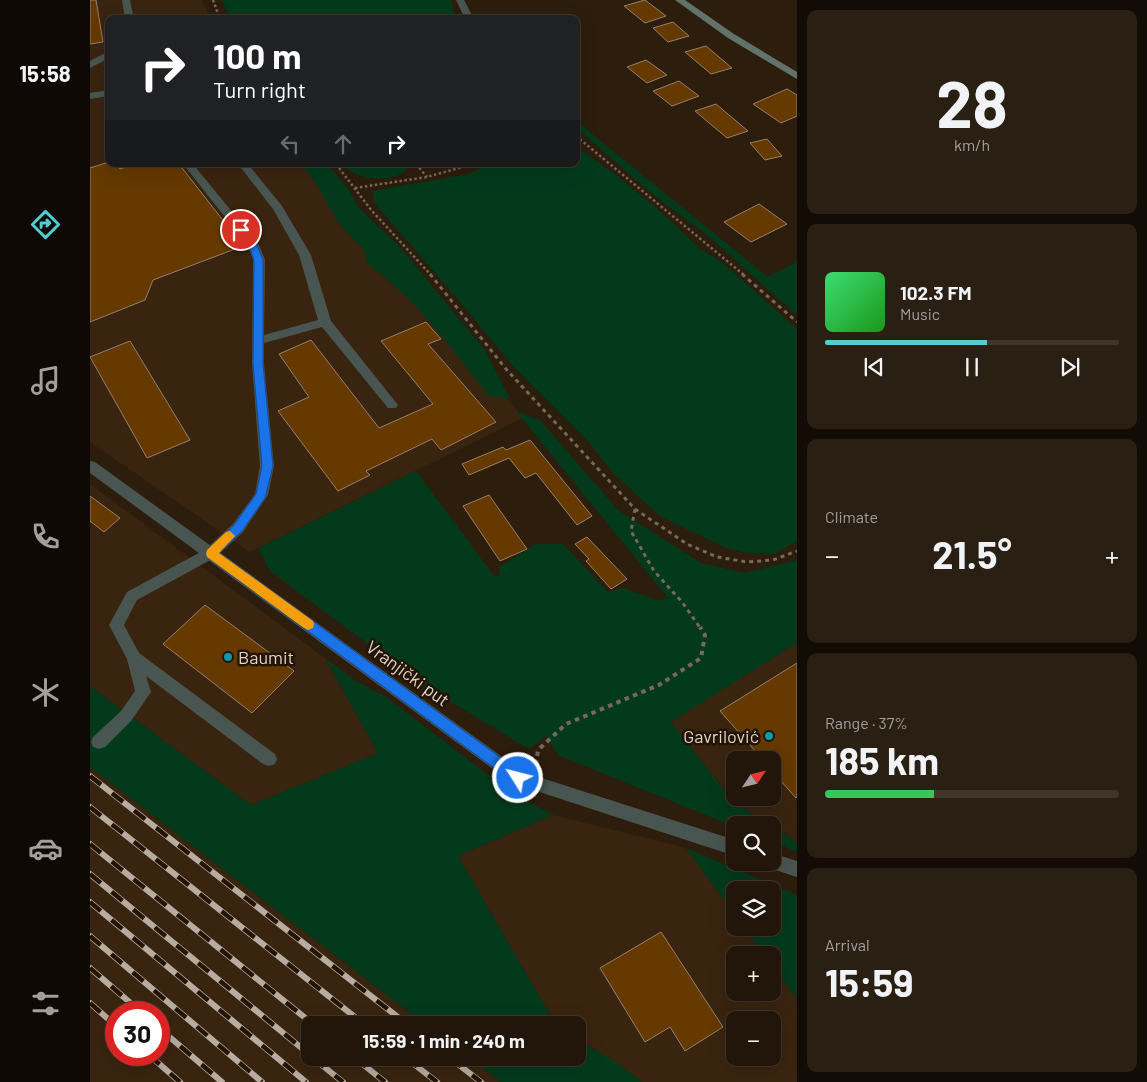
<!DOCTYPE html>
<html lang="en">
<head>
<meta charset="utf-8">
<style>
	:root { --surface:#22160a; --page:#2a1f13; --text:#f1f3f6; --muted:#a29f9c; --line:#3f352b; --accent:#51ccd2 }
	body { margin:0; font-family:Barlow,sans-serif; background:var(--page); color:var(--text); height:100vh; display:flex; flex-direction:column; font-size:19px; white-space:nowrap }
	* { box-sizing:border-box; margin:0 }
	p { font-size:16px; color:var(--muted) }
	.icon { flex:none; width:28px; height:28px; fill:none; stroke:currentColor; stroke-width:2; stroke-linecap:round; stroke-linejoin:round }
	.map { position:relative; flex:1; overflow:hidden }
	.sheet { display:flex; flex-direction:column; gap:10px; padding:10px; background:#130c06; width:350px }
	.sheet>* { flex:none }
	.banner { position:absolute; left:15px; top:15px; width:475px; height:152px; border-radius:10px; box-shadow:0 5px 20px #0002,0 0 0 1px var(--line); background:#202124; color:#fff; overflow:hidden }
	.needle { width:32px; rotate:55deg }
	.buttons { position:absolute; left:636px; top:751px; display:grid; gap:10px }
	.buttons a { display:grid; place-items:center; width:55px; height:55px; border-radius:10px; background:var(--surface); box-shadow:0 5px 20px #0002,0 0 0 1px var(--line); font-size:25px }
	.speed { position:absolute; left:15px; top:1001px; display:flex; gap:10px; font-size:25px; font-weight:700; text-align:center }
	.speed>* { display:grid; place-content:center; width:65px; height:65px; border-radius:50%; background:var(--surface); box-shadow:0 5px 20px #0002,0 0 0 1px var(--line); line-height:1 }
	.speed .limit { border:8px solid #d22; background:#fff; color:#111 }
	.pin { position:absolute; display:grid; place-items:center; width:42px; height:42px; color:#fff; margin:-21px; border:2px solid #fff; border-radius:50%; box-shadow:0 1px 5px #0007 }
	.me { position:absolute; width:55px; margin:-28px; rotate:306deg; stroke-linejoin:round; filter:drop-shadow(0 0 4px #0008) }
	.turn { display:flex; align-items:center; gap:18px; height:105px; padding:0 25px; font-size:22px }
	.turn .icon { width:65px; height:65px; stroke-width:2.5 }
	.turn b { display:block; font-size:35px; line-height:42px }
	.lanes { display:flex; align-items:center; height:48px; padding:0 25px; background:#0003; justify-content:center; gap:25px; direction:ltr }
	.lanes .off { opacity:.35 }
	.big { font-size:38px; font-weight:700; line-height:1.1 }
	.sheet .widget { flex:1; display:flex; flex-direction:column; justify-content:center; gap:8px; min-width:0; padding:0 18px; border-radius:10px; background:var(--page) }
	.sheet .dial { align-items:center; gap:0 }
	.dial b { font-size:65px; line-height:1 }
	.song { display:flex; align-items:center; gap:15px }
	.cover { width:60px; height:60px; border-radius:8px; background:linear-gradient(135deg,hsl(140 70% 55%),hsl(120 70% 35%)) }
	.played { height:5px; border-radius:2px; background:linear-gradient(90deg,var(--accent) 55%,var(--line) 55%) }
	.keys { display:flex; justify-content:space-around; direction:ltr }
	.heat { display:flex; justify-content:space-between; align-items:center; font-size:28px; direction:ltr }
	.charge { height:8px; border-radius:4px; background:linear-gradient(90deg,#34c759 37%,var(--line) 0) }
	.trip { position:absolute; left:211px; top:1016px; width:285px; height:50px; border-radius:10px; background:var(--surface); box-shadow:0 5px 20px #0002,0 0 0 1px var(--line); font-weight:700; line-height:50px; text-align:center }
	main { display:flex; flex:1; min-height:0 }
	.menu { display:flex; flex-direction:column; width:90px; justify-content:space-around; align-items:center; background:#0e0904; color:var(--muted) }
	.menu .icon { width:35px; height:35px }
	.menu .active { color:var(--accent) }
	.menu b { font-size:22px; color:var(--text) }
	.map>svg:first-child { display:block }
	.built { fill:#39240f; fill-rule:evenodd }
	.green { fill:#033a1c }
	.building { fill:#653900; stroke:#94806e }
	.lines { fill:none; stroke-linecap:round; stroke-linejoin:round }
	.path-far2 { stroke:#76685b; stroke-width:2.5; stroke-dasharray:2.5 2.5; stroke-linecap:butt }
	.path-far1 { stroke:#76685b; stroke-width:3; stroke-dasharray:4 4; stroke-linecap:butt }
	.path { stroke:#76685b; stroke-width:4; stroke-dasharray:4.5 4.5; stroke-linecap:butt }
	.service { fill:#495550; fill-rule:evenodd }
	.minor { fill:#495550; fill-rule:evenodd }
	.secondary { fill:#60726a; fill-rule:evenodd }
	.rail-casing { stroke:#b8aca0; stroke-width:6 }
	.rail { stroke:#231405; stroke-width:4.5; stroke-dasharray:14; stroke-linecap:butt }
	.route { fill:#1a73e8; stroke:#114b97 }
	.slow { fill:#f59e0b }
	.culture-dot { fill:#0f9aa8; stroke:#231405; stroke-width:2 }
	.labels { text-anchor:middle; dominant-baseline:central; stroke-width:5; stroke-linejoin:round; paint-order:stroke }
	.poi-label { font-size:18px; fill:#dfd4ca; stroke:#231405; text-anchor:start }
	.street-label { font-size:18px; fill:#dfd4ca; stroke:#231405 }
</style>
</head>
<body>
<main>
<nav class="menu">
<b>15:58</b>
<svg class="icon active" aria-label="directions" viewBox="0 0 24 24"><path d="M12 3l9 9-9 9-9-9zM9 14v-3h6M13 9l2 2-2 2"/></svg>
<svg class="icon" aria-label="music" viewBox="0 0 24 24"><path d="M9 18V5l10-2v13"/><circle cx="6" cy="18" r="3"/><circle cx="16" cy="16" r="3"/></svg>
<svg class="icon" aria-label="phone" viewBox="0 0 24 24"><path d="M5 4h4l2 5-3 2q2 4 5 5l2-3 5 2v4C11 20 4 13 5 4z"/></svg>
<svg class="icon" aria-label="climate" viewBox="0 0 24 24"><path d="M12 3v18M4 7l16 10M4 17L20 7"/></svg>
<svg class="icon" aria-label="car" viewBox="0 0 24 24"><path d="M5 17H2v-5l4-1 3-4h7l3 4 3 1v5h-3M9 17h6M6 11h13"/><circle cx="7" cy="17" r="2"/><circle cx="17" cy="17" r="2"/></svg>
<svg class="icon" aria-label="filters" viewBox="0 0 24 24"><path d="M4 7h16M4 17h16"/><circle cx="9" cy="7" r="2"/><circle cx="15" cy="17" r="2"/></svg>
</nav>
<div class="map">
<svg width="707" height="1082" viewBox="0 0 707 1082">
	<rect width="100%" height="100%" fill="#2d1d0d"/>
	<path class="built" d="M0 0H112L120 19H19V164H225L306 267 433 418 160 552 0 442Z
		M0 484 235 658 288 753 161 805 0 686Z
		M707 643V842L643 801 580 722ZM645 760H682V798H645Z
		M0 767 336 1025H220V1058H379L411 1082H0ZM26 1012H69V1055H26Z
		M463 815 596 848 645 915V928H654L674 955H645V992H682L683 966 707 999V1082H552L523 1060 488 1040V1025H466L368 856ZM645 1020H682V1058H645Z"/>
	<path class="green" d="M132 0H361L364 13 367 19H140Z
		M486 119 507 138 678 277 707 262V315L617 235 566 197 486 128Z
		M486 146 530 178 571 212 609 248 633 263 707 329V541L685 554 658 553 636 548 571 517 524 474 497 440 421 364 366 297 295 215 285 203 282 191 378 174 399 164H486Z
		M211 164H237L257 187 269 208 309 246 395 350 420 399 399 396C362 349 326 298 276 263L275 251 250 225 225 182Z
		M251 164H315L318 166 314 173C293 183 268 180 251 164Z
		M426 411 451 421 528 510 611 563 655 573 707 560V643L581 722 643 801 680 825H645V827L468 755 456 736 439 749 333 685 180 571 168 548 326 471 405 577 410 574 409 567 446 544H473L518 592 533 588 568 600 578 598Z
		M235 658 266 681 296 697 418 790 463 815 368 856 466 1025H336L0 767V686L161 805 288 753Z
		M682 827 707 842V852L683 842Z
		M596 848 707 895V999L683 966 682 955H674L654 928H682V890H645V915Z
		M488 1040 523 1060 552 1082H411L379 1058H488Z"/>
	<path class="building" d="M0 0H6L13 42 0 44Z
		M555 0 576 16 555 23 534 6Z
		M583 22 599 36 578 42 563 28Z
		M616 46 642 68 621 74 595 52Z
		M556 60 577 75 557 83 537 67Z
		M589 81 609 96 582 106 563 91Z
		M697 89 707 95V116L691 123 663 104Z
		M626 104 658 131 637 138 605 111Z
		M677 139 692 156 675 160 660 143Z
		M19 162V164H26L30 169 44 164H89L153 246 63 280 55 300 0 322V168Z
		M669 204 697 224 661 242 634 222Z
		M336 322 351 339 338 344 406 422 351 450 342 439 276 471 280 475 248 491 188 411 219 397 189 354 221 340 289 428 343 404 291 341Z
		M40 341 100 440 57 458 0 357Z
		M440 440 502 516 487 525 446 473 435 478 419 458 379 475 372 464 413 447 416 450Z
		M399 495 437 549 410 561 373 506Z
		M0 496 30 518 14 532 0 521Z
		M497 537 537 579 521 589 496 561 499 559 485 544Z
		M115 605 204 671 162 713 73 644Z
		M707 663V797L706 798 682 771V760H673L630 711Z
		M571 932 633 1027 595 1051 580 1027 555 1042 510 968Z"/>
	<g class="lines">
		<path class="path-far2" d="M123 0 130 19
			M486 136 654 275
			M246 164 282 211 341 275
			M326 164 337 177
			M265 188 337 177 383 164"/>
		<path class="path-far1" d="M340 274 416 369 545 509 597 544 627 557 657 562 683 560 707 551
			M652 274 707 322
			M545 509 541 531 564 571 592 602 611 629"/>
		<path class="path" d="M446 765 448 750 476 724 569 685 611 658 615 635 610 627"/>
		<path class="service" d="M32 0H40L44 19H35Z
			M366 0H374L384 19H375Z
			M19 51V58L0 68V61Z
			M19 90V96L0 99V93Z
			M93 164H103L169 245 175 260 174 335 228 320 209 255 183 209 148 164H158L192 206 221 255 241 321 308 405 306 408H298L232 327 174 343V364L184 466 178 495 153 532 126 557 47 600 34 625 49 653 185 754 187 759 185 764 179 766 173 764 56 676 61 692 41 721 15 747 9 749 3 747 1 742 3 737 31 711 45 691 37 659 19 625 37 592 116 549 143 524 165 494 170 466 162 364 163 260 158 246Z"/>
		<path class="minor" d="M0 461 5 462 433 772 645 840V856L422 783 0 473Z
			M682 853 707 861V877L676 867 674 862H682Z"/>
		<path class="secondary" d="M585 0H595L644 34 707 72V79L638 38Z"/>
		<g class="rail-casing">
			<path id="rail" d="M0 776 318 1025
				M0 807 275 1025
				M0 844 224 1025
				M0 874 220 1055
				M0 902 216 1082
				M0 936 172 1082
				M0 968 51 1012
				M0 1003 26 1026
				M69 1028 132 1082
				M59 1055 90 1082
				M223 1058 253 1082
				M265 1058 295 1082
				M316 1058 347 1082
				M360 1058 391 1082"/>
		</g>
		<use href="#rail" class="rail"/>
	</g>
	<path class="route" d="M151 227 154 228 166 243 173 260V364L183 466 175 498 152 531 129 553 432 773 434 778 432 782 428 784 423 782 117 557 116 554 144 525 166 494 172 466 163 364 164 260 159 246 146 230Z"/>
	<path class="slow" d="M140 531 145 536 129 553 223 621 224 624 223 628 218 630 214 628 117 557 116 554 117 550 136 532Z"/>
	<g class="culture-dot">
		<circle cx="138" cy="657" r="5"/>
		<circle cx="679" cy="736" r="5"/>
	</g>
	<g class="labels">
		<g class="poi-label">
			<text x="148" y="657">Baumit</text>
			<text x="669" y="736" text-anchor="end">Gavrilović</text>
		</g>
		<g class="street-label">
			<text transform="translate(318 673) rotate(36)">Vranjički put</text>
		</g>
	</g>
</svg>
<div class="buttons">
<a><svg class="needle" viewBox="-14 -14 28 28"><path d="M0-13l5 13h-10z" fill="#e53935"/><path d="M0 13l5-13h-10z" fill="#a29f9c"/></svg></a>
<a><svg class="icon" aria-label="search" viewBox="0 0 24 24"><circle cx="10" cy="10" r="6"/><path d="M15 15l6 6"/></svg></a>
<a><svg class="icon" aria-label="layers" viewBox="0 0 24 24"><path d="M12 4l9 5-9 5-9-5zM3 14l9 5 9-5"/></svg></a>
<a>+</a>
<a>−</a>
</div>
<div class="speed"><div class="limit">30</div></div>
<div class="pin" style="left:151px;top:230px;background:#d93025"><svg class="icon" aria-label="arrive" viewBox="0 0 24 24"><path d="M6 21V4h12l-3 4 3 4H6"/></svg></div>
<svg class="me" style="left:428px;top:778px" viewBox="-20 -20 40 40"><circle r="17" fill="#1a73e8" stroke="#fff" stroke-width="3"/><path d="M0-11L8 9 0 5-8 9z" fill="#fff"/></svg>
<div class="trip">15:59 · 1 min · 240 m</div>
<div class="banner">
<div class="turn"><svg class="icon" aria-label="right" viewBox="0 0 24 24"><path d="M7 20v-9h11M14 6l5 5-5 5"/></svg><div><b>100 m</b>Turn right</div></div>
<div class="lanes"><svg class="icon off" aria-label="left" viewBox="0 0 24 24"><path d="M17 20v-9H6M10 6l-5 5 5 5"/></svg><svg class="icon off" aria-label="ahead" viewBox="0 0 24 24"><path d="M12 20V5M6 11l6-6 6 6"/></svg><svg class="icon" aria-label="right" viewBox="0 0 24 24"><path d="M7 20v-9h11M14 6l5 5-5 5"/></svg></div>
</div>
</div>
<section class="sheet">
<div class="widget dial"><b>28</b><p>km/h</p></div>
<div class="widget">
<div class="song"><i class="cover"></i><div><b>102.3 FM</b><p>Music</p></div></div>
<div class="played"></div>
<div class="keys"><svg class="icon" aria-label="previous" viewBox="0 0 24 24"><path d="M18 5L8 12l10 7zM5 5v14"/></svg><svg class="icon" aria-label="pause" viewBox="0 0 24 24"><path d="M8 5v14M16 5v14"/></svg><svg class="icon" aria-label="next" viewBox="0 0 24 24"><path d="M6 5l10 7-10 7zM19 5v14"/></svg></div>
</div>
<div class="widget"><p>Climate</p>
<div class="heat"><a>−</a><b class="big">21.5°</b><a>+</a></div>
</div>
<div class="widget"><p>Range · 37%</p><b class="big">185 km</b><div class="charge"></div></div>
<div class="widget"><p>Arrival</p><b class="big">15:59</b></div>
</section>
</main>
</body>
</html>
